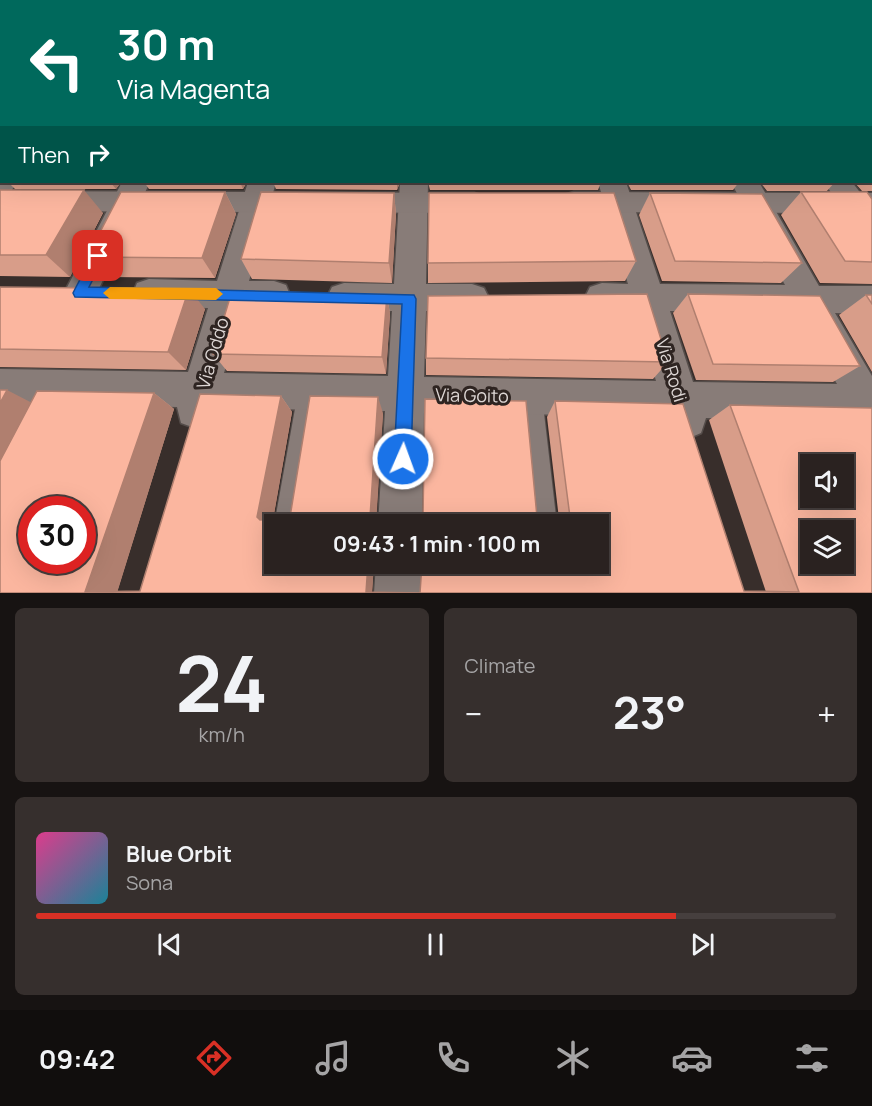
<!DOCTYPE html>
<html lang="en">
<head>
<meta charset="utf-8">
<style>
	:root { --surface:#2a2220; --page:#362f2d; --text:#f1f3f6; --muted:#a5a4a5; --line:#463f3e; --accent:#d93025 }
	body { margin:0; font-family:Manrope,sans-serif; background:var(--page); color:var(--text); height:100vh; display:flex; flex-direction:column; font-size:22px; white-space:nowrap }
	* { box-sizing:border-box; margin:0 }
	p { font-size:20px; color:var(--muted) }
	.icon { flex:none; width:33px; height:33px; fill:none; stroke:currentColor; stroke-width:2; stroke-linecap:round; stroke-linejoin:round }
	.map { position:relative; height:593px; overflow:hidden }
	.panel { display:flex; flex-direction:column; gap:15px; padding:15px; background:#171312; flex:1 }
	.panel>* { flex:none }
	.hud { position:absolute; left:0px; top:0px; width:873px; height:183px; box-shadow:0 6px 24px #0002,0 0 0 2px var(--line); background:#00695c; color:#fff; overflow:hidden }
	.fabs { position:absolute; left:800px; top:454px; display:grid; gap:12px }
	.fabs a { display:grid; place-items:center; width:54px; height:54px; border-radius:0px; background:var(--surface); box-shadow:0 6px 24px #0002,0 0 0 2px var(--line); font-size:30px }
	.speed { position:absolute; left:18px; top:496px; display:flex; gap:12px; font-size:30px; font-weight:700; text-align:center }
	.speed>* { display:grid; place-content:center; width:78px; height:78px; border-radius:50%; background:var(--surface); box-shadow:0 6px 24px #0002,0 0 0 2px var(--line); line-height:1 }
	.speed .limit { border:9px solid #d22; background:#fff; color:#111 }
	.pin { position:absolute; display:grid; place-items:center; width:51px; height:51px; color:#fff; margin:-26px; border-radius:12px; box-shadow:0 3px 9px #0006 }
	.me { position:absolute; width:66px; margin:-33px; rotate:2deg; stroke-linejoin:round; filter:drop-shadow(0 0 4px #0008) }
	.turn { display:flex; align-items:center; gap:21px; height:126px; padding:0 18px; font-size:27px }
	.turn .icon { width:78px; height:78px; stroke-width:2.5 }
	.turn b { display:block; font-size:42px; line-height:51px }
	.then { display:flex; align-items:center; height:57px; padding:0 18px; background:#0003; gap:12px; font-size:22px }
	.big { font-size:45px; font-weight:700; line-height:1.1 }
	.panel .tile { flex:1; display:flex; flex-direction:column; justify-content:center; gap:9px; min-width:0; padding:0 21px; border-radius:9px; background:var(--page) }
	.panel .dial { align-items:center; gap:0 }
	.dial b { font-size:78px; line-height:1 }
	.song { display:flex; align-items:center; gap:18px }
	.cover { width:72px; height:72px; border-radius:9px; background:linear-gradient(135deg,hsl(330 70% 55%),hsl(190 70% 35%)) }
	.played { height:6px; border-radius:3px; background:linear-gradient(90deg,var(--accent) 80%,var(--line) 80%) }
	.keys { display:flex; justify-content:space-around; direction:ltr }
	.heat { display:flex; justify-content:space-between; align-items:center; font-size:33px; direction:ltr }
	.panel .tiles { flex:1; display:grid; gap:15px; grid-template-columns:1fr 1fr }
	.tile:last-child { grid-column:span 2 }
	.trip { position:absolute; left:264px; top:514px; width:345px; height:60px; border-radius:0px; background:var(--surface); box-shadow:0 6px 24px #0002,0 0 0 2px var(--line); font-weight:700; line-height:60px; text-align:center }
	.menu { display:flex; height:96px; justify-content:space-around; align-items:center; background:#110e0d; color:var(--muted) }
	.menu .icon { width:42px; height:42px }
	.menu .selected { color:var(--accent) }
	.menu b { font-size:27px; color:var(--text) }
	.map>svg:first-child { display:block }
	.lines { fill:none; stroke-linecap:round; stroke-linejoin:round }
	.service-casing { stroke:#544c49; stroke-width:2 }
	.minor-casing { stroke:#544c49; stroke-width:3 }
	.tertiary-casing { stroke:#544c49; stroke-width:3 }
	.service { fill:#887c78; fill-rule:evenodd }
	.minor { fill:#887c78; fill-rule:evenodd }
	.tertiary { fill:#887c78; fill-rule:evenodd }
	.wall { fill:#d89d89; fill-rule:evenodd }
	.shaded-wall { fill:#b07f6f }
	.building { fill:#fbb69f; stroke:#b07f6f; stroke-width:1.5; fill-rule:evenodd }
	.route { fill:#1a73e8; stroke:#114b97; stroke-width:1.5 }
	.slow { fill:#f59e0b }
	.labels { text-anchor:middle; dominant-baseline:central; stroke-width:6; stroke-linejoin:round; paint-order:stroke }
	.street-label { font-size:18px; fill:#ddd6d4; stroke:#2e2421 }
</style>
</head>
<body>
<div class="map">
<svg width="872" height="593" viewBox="0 0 872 593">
	<rect width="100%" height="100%" fill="#382e2b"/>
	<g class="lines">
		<g class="service-casing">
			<path id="service" d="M309 382 317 385 320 392 300 525 274 526 298 392 301 385Z
				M531 385 539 389 542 396 557 525H531L520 396 523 389Z"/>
		</g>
		<g class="minor-casing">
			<path id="minor" d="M0 173 2 182H17L10 193 0 196Z
				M122 182H150L92 303 80 307 68 303 64 293Z
				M248 182H276L249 281H274L286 285 290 295 286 305 274 309 242 308 224 373 388 376 392 311H344L332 307 327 297 332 287 344 283 394 284 400 182H428L426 284H472L484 288 489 298 484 308 472 312 426 311 424 377 656 381 636 311H602L590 307 585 297 590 287 602 283 628 284 598 182H626L660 284 785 285 731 182H759L819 286H872V314L835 313 872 376V432L858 426 856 421 706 418 701 433 687 439 673 433 667 417 424 412 422 525H378L385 411 215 408 209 423 195 428 181 423 177 407 0 403V369L188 372 208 308 149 307 137 303 133 293 137 283 149 279 217 281ZM670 311 799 313 837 384 693 382Z
				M824 182H852L872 208V241L861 238Z
				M376 564H422L420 593H374Z"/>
		</g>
		<g class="tertiary-casing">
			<path id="tertiary" d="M0 191 474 193 484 196 488 203 484 210 474 213 0 211Z
				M574 192 872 193V213L574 212 564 209 560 202 564 195Z"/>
		</g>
		<use href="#service" class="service"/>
		<use href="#minor" class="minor"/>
		<use href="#tertiary" class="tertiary"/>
	</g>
	<path class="wall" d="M872 0V191H862L854 182H872Z
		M2 4V177L0 176V6Z
		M8 182H121L116 189H15Z
		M144 182H247L243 189H149Z
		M273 182H400L397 190 276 189Z
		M428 182H601L598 190H430Z
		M627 182H739L733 190H631Z
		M760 182H835L827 191H767Z
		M0 190 103 213 70 277 0 276Z
		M225 192 236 214 215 278 107 277 87 257Z
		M801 192 872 199V284L820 283 781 215Z
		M394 193 396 214 392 283 252 279 241 259Z
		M650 193 802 263 781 283 662 281 639 215Z
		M636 261 625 281 428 283V263Z
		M0 287 205 309 186 370 0 367Z
		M688 294 860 366 833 382 696 380 673 313Z
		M387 295 390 314 386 374 227 371 213 354Z
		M866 295H872V372L839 315Z
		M426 358 668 362 653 379 426 375Z
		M154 393 174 409 117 592 140 591 281 396 292 412 273 519 290 517 383 413 376 519 537 517 539 519H559L547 417 555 401 744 591 766 592 709 420 730 405 872 593H0L31 403ZM598 525 420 593 372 592 374 564H274Z"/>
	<path class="shaded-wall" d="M110 182H121L116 189Z
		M240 182H247L243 189Z
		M397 182H400L397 190Z
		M84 190 103 213 70 277 46 255Z
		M225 192 236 214 215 278 202 258Z
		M394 193 396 214 392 283 389 263Z
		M189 289 205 309 186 370 168 352Z
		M387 295 390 314 386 374 382 357Z
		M7 390 38 406 0 478V403Z
		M154 393 174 409 117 593 85 592Z
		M281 396 292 412 272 526 260 520 257 517Z
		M378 397 383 413 376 525 370 517Z
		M368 564H374L372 593 366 592Z"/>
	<path class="building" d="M6 0H872V156V2H4Z
		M2 4V165H0V6Z
		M0 190H84L46 255H0Z
		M121 192H225L202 258 87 257Z
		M261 192 394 193 389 263 241 259Z
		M801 192H867L872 199V262L845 261Z
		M429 193H614L636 261 428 263Z
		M650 193 762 194 802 263 675 261Z
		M0 287 189 289 168 352 0 349Z
		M232 291 387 295 382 357 213 354Z
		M647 294 668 362 426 358 428 296Z
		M688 294 820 296 860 366 713 364Z
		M866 295H872V304Z
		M0 390H7L0 403Z
		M37 391 154 393 85 592 140 591 200 394 281 396 257 517 260 520 290 517 310 396 378 397 370 517 373 519H421L423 517 425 399 526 401 537 517 539 519H568L570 517 555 401 683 404 744 591 799 592 730 405 872 408V593H0V461ZM810 465H843V498H810ZM32 510H82V561H32ZM274 525H598V564H422L420 593 366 592 368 564H274ZM810 531H843V564H810Z"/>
	<path class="route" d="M98 251 105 256 89 287 414 295 416 299 411 459 409 465 403 468 397 465 394 459 402 304 75 297 73 293 75 289 94 253Z"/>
	<path class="slow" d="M110 287 216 288 223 294 216 300 110 299 103 293Z"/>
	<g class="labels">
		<g class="street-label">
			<text transform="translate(212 353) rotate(-74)">Via Oddo</text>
			<text transform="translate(672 370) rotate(73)">Via Rodi</text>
			<text transform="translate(472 395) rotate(1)">Via Goito</text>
		</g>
	</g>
</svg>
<div class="fabs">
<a><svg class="icon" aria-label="sound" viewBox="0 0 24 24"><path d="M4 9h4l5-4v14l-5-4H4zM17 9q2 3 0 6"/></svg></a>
<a><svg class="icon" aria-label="layers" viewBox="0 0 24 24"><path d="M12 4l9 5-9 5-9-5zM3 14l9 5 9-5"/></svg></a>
</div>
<div class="speed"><div class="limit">30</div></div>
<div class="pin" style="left:98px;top:256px;background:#d93025"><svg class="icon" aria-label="arrive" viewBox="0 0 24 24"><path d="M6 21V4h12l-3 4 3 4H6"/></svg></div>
<svg class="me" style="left:403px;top:459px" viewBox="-20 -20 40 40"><circle r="17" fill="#1a73e8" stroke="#fff" stroke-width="3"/><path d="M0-11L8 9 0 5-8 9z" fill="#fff"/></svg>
<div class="trip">09:43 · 1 min · 100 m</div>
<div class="hud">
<div class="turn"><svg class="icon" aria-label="left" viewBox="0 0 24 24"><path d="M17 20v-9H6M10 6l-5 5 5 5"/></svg><div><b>30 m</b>Via Magenta</div></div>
<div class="then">Then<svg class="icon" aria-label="right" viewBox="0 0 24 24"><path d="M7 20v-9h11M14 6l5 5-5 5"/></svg></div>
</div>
</div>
<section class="panel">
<div class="tiles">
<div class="tile dial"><b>24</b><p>km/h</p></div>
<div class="tile"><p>Climate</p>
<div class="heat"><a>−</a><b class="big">23°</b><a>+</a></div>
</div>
<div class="tile">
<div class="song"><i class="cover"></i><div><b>Blue Orbit</b><p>Sona</p></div></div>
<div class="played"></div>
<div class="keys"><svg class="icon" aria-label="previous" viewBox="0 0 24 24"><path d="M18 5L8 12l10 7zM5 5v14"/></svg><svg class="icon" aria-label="pause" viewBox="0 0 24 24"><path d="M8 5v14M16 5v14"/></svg><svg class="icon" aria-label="next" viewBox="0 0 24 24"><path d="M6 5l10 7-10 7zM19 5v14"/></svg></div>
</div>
</div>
</section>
<nav class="menu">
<b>09:42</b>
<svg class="icon selected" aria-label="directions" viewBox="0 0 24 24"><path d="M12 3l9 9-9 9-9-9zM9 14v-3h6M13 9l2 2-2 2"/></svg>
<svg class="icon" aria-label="music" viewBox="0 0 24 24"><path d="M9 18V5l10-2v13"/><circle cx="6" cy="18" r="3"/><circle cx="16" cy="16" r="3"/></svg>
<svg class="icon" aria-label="phone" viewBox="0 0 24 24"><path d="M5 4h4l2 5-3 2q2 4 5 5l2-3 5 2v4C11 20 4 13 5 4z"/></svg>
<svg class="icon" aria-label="climate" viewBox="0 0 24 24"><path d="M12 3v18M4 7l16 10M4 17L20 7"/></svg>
<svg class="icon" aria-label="car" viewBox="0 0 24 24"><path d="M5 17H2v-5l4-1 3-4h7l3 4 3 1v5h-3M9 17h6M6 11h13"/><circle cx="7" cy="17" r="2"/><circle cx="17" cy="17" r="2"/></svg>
<svg class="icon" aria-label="filters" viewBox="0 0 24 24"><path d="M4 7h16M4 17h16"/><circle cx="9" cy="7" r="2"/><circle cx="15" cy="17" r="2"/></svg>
</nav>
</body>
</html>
